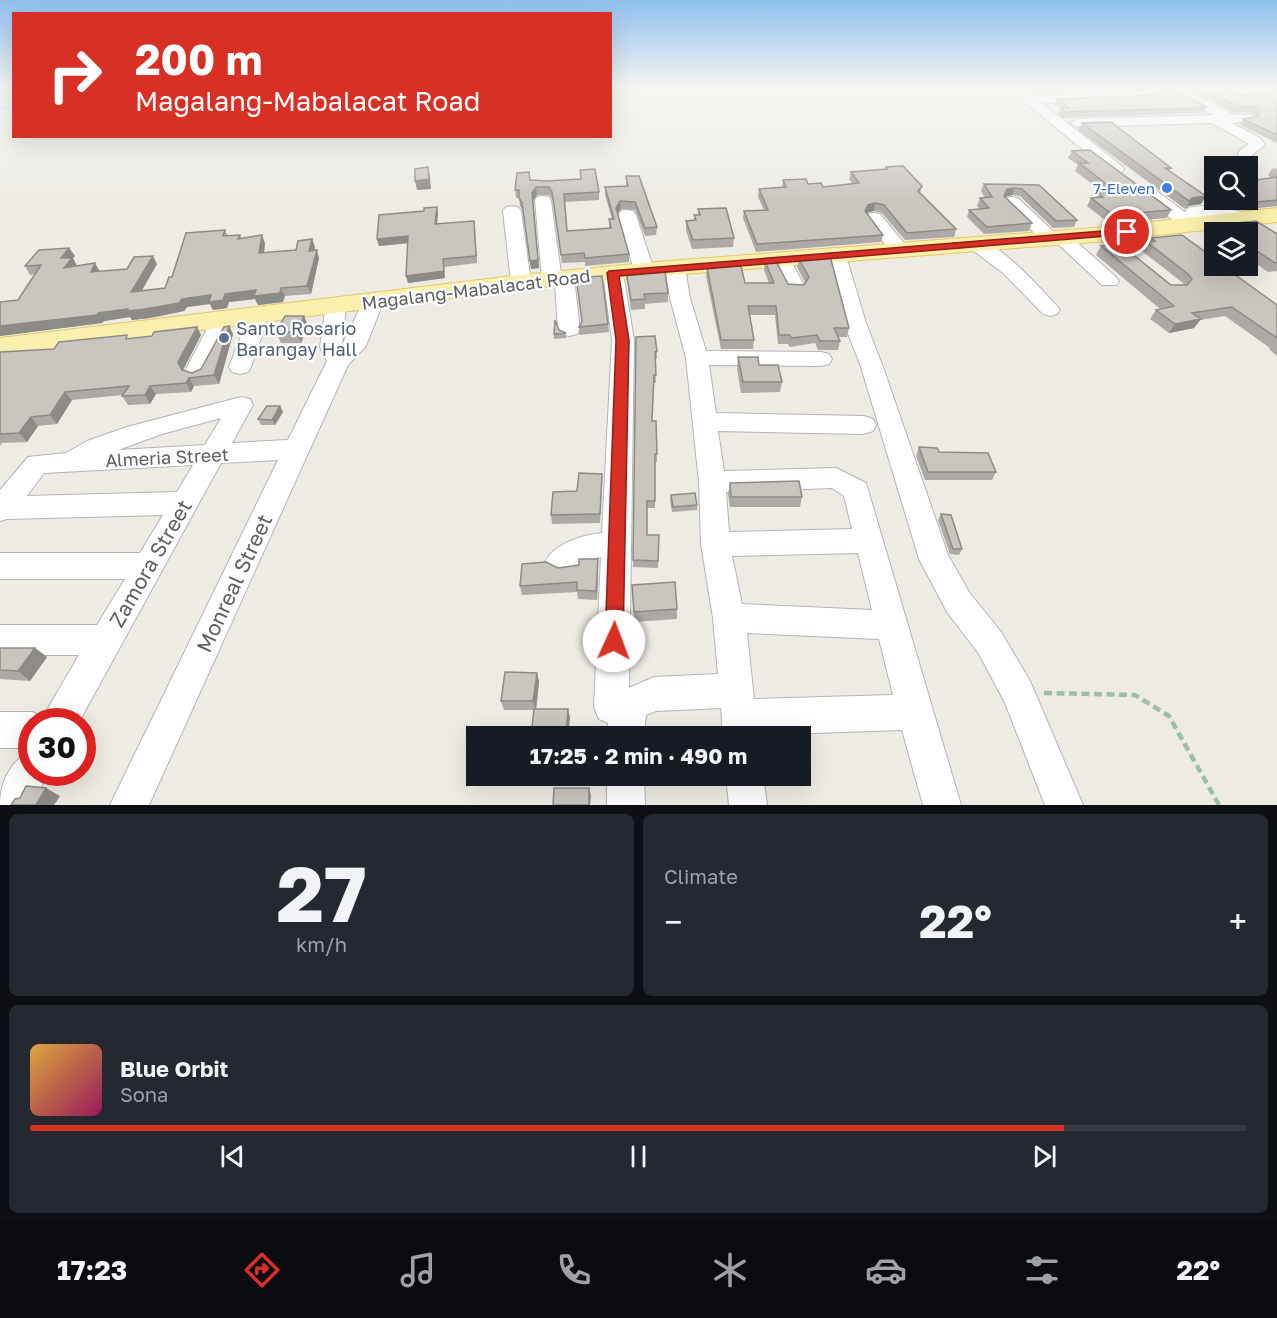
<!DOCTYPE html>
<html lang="en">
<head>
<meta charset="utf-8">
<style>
	:root { --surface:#171b24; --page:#242831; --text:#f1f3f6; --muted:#9ea1a6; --line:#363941; --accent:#d93025 }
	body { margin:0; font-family:"Golos Text",sans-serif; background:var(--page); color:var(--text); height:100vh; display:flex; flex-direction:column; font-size:22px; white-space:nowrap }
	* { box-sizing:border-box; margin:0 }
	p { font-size:20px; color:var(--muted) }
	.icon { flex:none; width:33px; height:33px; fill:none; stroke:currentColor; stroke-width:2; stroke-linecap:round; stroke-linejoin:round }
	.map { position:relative; height:805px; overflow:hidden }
	.drawer { display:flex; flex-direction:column; gap:9px; padding:9px; background:#0d0f14; flex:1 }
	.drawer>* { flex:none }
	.banner { position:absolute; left:12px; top:12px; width:600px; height:126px; border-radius:0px; box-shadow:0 6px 24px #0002; background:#d93025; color:#fff; overflow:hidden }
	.fabs { position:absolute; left:1204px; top:156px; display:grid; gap:12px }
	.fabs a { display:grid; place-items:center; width:54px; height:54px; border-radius:0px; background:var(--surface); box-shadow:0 6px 24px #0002; font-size:30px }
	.speed { position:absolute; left:18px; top:708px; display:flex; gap:12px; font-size:30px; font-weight:700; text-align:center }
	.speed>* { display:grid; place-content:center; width:78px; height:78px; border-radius:50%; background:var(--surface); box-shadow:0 6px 24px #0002; line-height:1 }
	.speed .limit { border:9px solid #d22; background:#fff; color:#111 }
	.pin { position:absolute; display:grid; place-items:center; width:51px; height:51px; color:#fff; margin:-26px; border:3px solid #fff; border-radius:50%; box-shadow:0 2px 6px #0007 }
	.me { position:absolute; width:66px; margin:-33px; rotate:2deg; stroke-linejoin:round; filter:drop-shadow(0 0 4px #0008) }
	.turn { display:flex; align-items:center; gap:21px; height:126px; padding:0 24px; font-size:27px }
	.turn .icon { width:78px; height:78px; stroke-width:2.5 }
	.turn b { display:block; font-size:42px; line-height:51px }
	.big { font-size:45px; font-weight:700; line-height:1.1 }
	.drawer .tile { flex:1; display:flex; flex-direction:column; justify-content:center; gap:9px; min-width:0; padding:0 21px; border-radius:9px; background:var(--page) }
	.drawer .dial { align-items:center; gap:0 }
	.dial b { font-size:78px; line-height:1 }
	.song { display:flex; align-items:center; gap:18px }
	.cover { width:72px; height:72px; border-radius:9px; background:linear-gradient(135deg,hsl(40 70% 55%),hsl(330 70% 35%)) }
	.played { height:6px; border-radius:3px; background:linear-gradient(90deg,var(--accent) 85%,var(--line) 85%) }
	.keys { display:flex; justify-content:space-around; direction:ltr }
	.heat { display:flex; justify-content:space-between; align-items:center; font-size:33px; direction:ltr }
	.drawer .tiles { flex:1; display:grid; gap:9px; grid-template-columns:1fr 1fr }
	.tile:last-child { grid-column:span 2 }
	.trip { position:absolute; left:466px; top:726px; width:345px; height:60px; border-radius:0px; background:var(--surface); box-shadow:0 6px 24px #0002; font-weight:700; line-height:60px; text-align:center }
	.tab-bar { display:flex; height:96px; justify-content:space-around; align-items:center; background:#090b0e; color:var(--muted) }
	.tab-bar .icon { width:42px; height:42px }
	.tab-bar .on { color:var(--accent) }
	.tab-bar b { font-size:27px; color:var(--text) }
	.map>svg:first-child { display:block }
	.commercial { fill:#fbf5da }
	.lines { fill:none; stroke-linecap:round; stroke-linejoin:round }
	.stream { stroke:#a8d2f9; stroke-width:3 }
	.minor-casing { stroke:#b1b4b8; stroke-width:2 }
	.major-casing { stroke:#e7c762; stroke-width:2 }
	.path { stroke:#9ac1a7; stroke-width:4.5; stroke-dasharray:8 4.5; stroke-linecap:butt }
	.minor { fill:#fff; fill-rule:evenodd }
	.major { fill:#f9f0ad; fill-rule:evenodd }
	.wall { fill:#adaaa5 }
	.shaded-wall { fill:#8d8b86 }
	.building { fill:#c9c6c0; stroke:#8d8b86; stroke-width:1.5 }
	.route { fill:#d93025; stroke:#8d1f18; stroke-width:1.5 }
	.shop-dot { fill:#3f7fe0; stroke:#fff; stroke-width:2 }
	.service-dot { fill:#5c6f8a; stroke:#fff; stroke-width:2 }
	.labels { text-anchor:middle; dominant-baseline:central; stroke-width:4.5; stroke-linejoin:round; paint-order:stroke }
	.far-shop-label { font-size:15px; fill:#366cbe; stroke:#fff; text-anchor:end }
	.street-label { font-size:18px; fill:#5c5f63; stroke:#fff }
	.service-label { font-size:18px; fill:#4e5e75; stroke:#fff; text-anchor:start }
	.near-street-label { font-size:21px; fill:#5c5f63; stroke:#fff }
</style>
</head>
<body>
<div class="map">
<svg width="1277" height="805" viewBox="0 0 1277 805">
	<rect width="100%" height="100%" fill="#edebe4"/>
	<path class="commercial" d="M1203 190 1238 213 1186 218 1152 195Z"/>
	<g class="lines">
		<path class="stream" d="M0 108 14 107"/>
		<g class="minor-casing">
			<path id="minor" d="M812 89H918L912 93C893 93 824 100 812 89Z
				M1009 89H1024L1032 96 1153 90 1160 94 1153 98 1042 103 1122 166 1124 169 1122 172H1110Z
				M1174 89H1184L1232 114 1253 115 1255 118 1253 121 1232 123 1260 138 1265 145 1252 155 1248 167 1233 166 1240 150 1249 144 1212 123 1078 127 1071 123 1078 119 1213 115 1174 95 1172 92Z
				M1144 185 1150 186 1185 212 1188 208C1208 203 1229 209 1249 214L1252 218 1249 222 1243 223 1204 217 1209 223 1206 227 1191 230 1185 229 1138 194 1136 190 1138 186Z
				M543 196 549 197 551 201 561 273 571 274 574 278 580 329 577 334 569 336 561 334 558 329 555 284 545 283 542 279 535 201 537 197Z
				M1012 197 1018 198 1056 234H1068L1116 277 1119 281 1116 285H1102L1057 243H1045L1006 206 1003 202 1006 198Z
				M512 206 518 207 521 211 531 282 528 286H514L511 282 503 211 506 207Z
				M627 210 633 211 636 215 654 270 651 274H637L634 270 618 215 621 211Z
				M874 213 880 214 908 248 910 252 908 256H894L865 218 868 214Z
				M978 239C1003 246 1039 287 1057 306L1060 310 1057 314 1050 316 1043 314 1003 273 971 249 969 245 971 241Z
				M837 250 844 252 846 256 866 323 883 367 948 555 969 592 1001 632 1030 681 1083 805H1045L1005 703 979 654 947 612 919 559 861 367 844 323 828 256 830 252Z
				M781 253 788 255 790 259 805 287 802 291H788L785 287 772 259 774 255Z
				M675 262 682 264 685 268 690 298 706 351 821 352 829 354 832 359 829 364 821 366 709 365 716 413 864 416 873 419 876 425 873 431 864 434 718 431 724 471 836 468 866 483 961 805H923L902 730 723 736 721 708 656 711 646 715 644 736H608V723L599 719 594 707 601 557 591 559 560 575 550 571 545 562C554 543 583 535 602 533L612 340 603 273 606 269H620L623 273 634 340 629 688 654 677 718 674 713 618 701 544 699 482 686 358 670 298 665 268 668 264ZM832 488 844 496 852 529 729 532 726 492ZM858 553 872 610 742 604 732 556ZM747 633 879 639 893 695 754 699Z
				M374 294 381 296 384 300 366 346 348 365 149 805H110L278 460 221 463 79 722H32V748H0V712H32L43 717 79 655H0V625H97L125 579H0V553H140L163 515 7 519 0 521V490L28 457 66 453 87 441 127 427 241 397 250 399 253 405 232 443 288 440 327 361 320 347 326 305 329 301 336 299 343 301 346 305 342 345 364 300 367 296ZM221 418 205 445 118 450 162 434ZM193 465 177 492 27 496 44 473Z
				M259 309 266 311 269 315 251 367 248 372 240 374 232 372 229 367 249 315 252 311Z
				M223 313 230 314 234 319 207 371 204 376 196 379 188 376 185 371 212 319 216 314Z
				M32 751V772H49L32 805H0C0 783 10 760 32 751Z
				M607 776H644L645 805H607Z
				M726 776H763L767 805H729Z"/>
		</g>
		<g class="major-casing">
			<path id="major" d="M1277 208V222L1106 241 644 277 521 289 0 356V338L521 275 644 263 1106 227Z"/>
		</g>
		<path class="path" d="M1044 693 1135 695 1169 716 1219 805"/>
		<use href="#minor" class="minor"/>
		<use href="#major" class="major"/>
	</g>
	<path class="wall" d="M1035 89H1121L1040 93Z
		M1156 89H1175L1176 91 1207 107 1204 113 1199 111 1198 113 1063 118 1058 114 1061 109 1055 105 1057 99 1156 95 1160 92Z
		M1190 89H1228L1240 95 1277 97V143L1240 125 1243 119 1257 117 1253 113 1233 112Z
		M1082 123 1171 168 1170 171 1206 196 1201 204 1188 206 1185 209 1078 130Z
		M1072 151 1171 210 1167 218 1109 223 1087 206 1091 198 1096 197 1098 193H1104L1075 171 1078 165 1068 158Z
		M886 167 922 186 920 193 956 229 954 237 905 240 882 213 874 211 866 213 883 235 881 242 756 252 743 218 744 211 764 210 758 197 759 189 782 187 783 180 823 187 853 184 849 179 851 172 885 169Z
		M1277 168V206L1251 209 1238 202 1239 200H1248V181L1272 178 1268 175 1272 169Z
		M626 176 657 227 656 235 645 236 635 210 621 209 617 213 629 254V262L585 266V262L562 263 553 200 549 195H537L533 201 539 268 531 269 523 211 520 206 519 198H516L515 190 530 180 599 192V200L564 202 567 231 609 228V219H612L605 195V187L626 186Z
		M984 184 1039 185 1077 220 1074 227 1053 228 1020 196 1012 195 1005 197 1032 223 1029 231 984 234 967 217 969 210 980 209 977 206 980 198H985L981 191Z
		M437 207 438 214 437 224 474 221 477 263 444 267 445 278 408 283 406 276 408 243 379 246 377 239 424 211Z
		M698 209 734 238 733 247 692 249 686 230V221L694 220V215H698Z
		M1218 225 1277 234V271L1268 272 1248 258V232H1215V236L1212 234Z
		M225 230 228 236 240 235 242 239 265 243 264 253 296 250 312 239 315 247 314 250 319 258 311 294 285 296 283 302 258 305 255 299 229 302 227 308 213 310 210 304 187 307 184 311 150 318 132 320 130 317 104 321 102 323 0 336V302L18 300 35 274 30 275 25 266 69 248 75 256 73 258 77 266 100 271 127 269 157 264 141 291 165 288 172 277Z
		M1151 238 1277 305V356L1269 349 1270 348 1225 316 1200 320 1194 328 1169 333 1150 319 1156 310 1160 309 1096 255 1101 246 1171 285H1184L1183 283 1142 251 1147 242H1149Z
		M799 259 849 328 847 337H838L840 341 838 350H818L815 343 790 347 788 344H778L775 315H749L754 340 753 349H721L706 276 707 267 745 283H769L764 270 765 261 788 284 804 285 805 282 797 267Z
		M626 271 668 293V302L645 304V309L631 310 627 281Z
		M304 316 308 326 301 343H281L276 332Z
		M608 324 609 332 579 335V327Z
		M229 326 233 334 219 384 194 386 191 392 156 394 150 404 128 405 122 396 123 395 72 400 57 424 38 426 27 442 2 443 0 446V352L54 349 152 336 197 327 201 335 183 370 192 373 201 369Z
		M566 333V338L554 339V334Z
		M636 337 657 351V359H655L656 383H654L653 397 652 421 657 454V462H655V508H647V535H659L658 568 633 567Z
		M738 357 759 365 782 382 780 392 741 393 737 368Z
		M280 406 283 412 275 425H261L258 419Z
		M919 447 996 472 992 480H925L916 456Z
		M602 474V483L600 523 552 524 551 515 577 491Z
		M730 483 802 497 800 507H730L728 494Z
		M671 495 697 505V510L672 512 670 501Z
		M941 514 962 549 959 555 950 554 938 520Z
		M598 559V568L597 600 578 599 577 592 522 595 520 586 558 568 579 565Z
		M632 585 677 609V619L634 622Z
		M0 648H35L47 657 30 681 0 679Z
		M537 673 539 682 536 709H568L570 718 534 710H504L501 701Z"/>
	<path class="shaded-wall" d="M428 167 430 177 431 189 417 190 415 181Z
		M536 187 537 195 533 201 539 268 531 269 530 261 532 193Z
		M1015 188 1012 195 1004 197 1007 189Z
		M1206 196 1201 204 1188 206 1185 209 1192 198Z
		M620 201 621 209 616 216V208Z
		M875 203 874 211 866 213 865 211 868 205Z
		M437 207 438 214 436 231 435 224Z
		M474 221 475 228 477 263 476 256Z
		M262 235 265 243 263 261 259 253Z
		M408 236 410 243 379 246 377 239Z
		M312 239 315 247 312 259 309 251Z
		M69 248 75 256 73 258 77 266 64 268 61 258Z
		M317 250 319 258 311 294 307 286Z
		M153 256 157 264 136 301 131 292Z
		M443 259 445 278 408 283 406 276Z
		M95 263 100 272H91Z
		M281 288 285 296 283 302 258 305 255 299 229 302 227 308 213 310 210 304 187 307 184 311 150 318 132 320 130 317 104 321 102 323 0 336V326L128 309 182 299 256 290Z
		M304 316 308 326 301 343 296 332Z
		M1201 319 1194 328 1169 333 1175 324Z
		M229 326 233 334 219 384 214 375Z
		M197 327 201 335 183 370 187 378 178 362Z
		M189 378 194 386 191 392 186 383Z
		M150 386 156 394 150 404 145 395Z
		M65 392 72 400 57 424 50 415Z
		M280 406 283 412 275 425 272 420Z
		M31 417 38 426 27 442 19 433Z
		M598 559V568L597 600 596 591Z
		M35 648 47 657 30 681 18 671Z
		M537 673 539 682 536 710 533 701Z
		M568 709 570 718 568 736H566Z
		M46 788 60 796 54 805H36Z
		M589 788 591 796 590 805H589Z"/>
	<path class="building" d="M1163 89H1175L1176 91 1207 107 1202 105 1201 108 1065 112 1061 108H1069L1057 99 1156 95Z
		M1203 89H1228L1240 95 1268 93 1277 97V135L1243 119 1258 116 1260 111 1257 107 1236 106Z
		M1111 122 1171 168H1165L1206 196 1192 198 1189 201 1082 123Z
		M1090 150 1171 210 1113 215 1091 198 1103 197 1098 193 1117 192 1079 163H1088L1072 151Z
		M903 166 922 186 918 191 956 229 907 233 884 205 875 203 868 205 865 211 883 235 757 244 744 211 768 210 759 189 786 187 783 180 806 179 808 184 821 183 823 187 859 183 851 172 887 169 886 167Z
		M428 167 429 179 415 181V169Z
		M595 169 599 192 564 194 567 231 611 228 609 219H614L605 187 628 186 626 176H639L657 227 645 228 635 202 620 201 616 208 629 254 585 258 584 253 561 255 552 192 549 187H536L532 193 538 260 530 261 522 203 519 198V190H515L517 173 529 172 530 180 546 181 581 179 580 170Z
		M1277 177V200L1255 202 1248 199V194L1257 193 1248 188V181Z
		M984 184 1039 185 1077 220 1056 221 1022 189 1015 188 1007 189 1004 196 1032 223 987 227 969 210 989 208 980 198 992 197Z
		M437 207 435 224 474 221 476 256 443 259 444 271 406 276 408 236 377 239 379 215 424 211V208Z
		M726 208 734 238 693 240 686 221 696 220 694 215H700L698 209Z
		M1256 221 1277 234V262L1275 263 1248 245V232H1229L1218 225Z
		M225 230 223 236 240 235 238 239 262 235 259 253 296 250 298 241 312 239 309 251 317 250 307 286 281 288 280 293 254 296 256 290 225 294 223 300 209 302 211 295 182 299 179 303 145 309 127 311 128 309 98 313 97 315 0 326V302L18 300 41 265 25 266 39 250 69 248 61 258H72L64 268 95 263 91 272 127 269 134 257 153 256 131 292 165 288 169 277H172L186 233Z
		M1182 235 1215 259V266H1223L1277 305V338L1232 307 1192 313 1201 319 1175 324 1156 310 1174 306 1101 246 1121 245 1171 285H1187L1192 279 1188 274 1147 242 1155 241 1151 238Z
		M830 256 849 328H834L840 341H820L817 335 791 338 790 335H779L776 306H748L754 340H721L707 267 741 266 745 283H774L765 261H776L788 284 804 285 809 277 799 259Z
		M626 271 665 272 668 293 644 294 645 299 631 300Z
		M602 276 608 324 579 327 582 321 577 284 587 283V277Z
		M285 316H304L296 332H276Z
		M555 320 559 330 566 333 554 334Z
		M229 326 214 375 189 378 186 383 150 386 145 395 122 396 129 386 65 392 50 415 31 417 19 433 0 434V352L54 349 59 342 127 335 126 339 152 336 154 332 197 327 178 362 182 370 192 373 201 369 224 327Z
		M655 336 657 351 655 352 656 375H654L652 421H656L657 454H655V501H647V535H659L658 561 633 560 636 337Z
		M738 357H758L759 365H778L782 382H743Z
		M267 406H280L272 420 258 419Z
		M919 447 937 448 939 452 988 453 996 472H928Z
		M579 473 602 474 600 514 551 515 553 492 577 491Z
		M799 481 802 497H731L730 483Z
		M695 493 697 505 673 507 671 495Z
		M941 514 951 515 962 549H953Z
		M579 559H598L596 591 577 590V582L520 586 522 564 546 562 558 568 579 565Z
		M675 582 677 609 634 612 632 585Z
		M0 648H35L18 671 0 670Z
		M505 672 537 673 533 701H501Z
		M534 709H568L566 736H531Z
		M26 786 46 788 36 805H11L15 799 20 798Z
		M554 788H589V805H553Z"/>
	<linearGradient id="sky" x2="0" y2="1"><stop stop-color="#8ec0ef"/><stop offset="0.44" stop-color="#f7f6f3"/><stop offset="1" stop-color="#f7f6f3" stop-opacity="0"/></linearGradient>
	<rect width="1277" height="202" fill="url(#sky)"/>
	<path class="route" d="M1127 229 1132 232 1131 234 619 276 629 340 623 641 621 647 614 650 608 647 605 641 616 340 607 273 609 271Z"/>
	<circle class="shop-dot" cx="1167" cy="188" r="6"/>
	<circle class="service-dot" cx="224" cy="338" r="6"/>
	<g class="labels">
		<g class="far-shop-label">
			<text x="1155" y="188">7-Eleven</text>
		</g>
		<g class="street-label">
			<text transform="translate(476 289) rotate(-7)">Magalang-Mabalacat Road</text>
			<text transform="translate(167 457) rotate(-3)">Almeria Street</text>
		</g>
		<g class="service-label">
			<text x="236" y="328">Santo Rosario<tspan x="236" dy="21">Barangay Hall</tspan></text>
		</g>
		<g class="near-street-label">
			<text transform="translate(150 563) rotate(-60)">Zamora Street</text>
			<text transform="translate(234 583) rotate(-65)">Monreal Street</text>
		</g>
	</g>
</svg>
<div class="fabs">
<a><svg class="icon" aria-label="search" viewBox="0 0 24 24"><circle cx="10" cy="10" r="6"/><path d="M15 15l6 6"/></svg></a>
<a><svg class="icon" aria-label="layers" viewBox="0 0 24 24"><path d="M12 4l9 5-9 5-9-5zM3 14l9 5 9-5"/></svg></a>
</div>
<div class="speed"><div class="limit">30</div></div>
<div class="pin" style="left:1127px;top:232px;background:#d93025"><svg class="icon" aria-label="arrive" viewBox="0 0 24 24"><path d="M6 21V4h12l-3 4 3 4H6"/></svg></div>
<svg class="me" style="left:614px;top:641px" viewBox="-20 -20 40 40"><circle r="19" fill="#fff"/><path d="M0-13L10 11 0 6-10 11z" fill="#d93025"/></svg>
<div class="trip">17:25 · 2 min · 490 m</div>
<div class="banner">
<div class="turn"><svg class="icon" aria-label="right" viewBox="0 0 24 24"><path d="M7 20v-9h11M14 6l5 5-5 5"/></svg><div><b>200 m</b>Magalang-Mabalacat Road</div></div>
</div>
</div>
<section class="drawer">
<div class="tiles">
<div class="tile dial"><b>27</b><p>km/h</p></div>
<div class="tile"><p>Climate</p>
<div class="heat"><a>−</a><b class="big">22°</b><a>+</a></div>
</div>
<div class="tile">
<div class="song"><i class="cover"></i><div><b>Blue Orbit</b><p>Sona</p></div></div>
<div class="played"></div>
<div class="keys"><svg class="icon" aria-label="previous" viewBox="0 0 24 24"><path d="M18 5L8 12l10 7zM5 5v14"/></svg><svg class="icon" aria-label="pause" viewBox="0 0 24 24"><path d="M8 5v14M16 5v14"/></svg><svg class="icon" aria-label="next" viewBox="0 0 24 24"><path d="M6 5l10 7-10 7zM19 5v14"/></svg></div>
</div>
</div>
</section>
<nav class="tab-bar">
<b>17:23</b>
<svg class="icon on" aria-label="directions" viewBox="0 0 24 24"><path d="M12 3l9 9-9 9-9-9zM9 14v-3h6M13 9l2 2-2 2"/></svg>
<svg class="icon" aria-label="music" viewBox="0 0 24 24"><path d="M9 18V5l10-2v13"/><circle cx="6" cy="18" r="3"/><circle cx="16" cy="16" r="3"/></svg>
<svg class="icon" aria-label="phone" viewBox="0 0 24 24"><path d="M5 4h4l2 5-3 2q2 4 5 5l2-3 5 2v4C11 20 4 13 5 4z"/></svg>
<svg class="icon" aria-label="climate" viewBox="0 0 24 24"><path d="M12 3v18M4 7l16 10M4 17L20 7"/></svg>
<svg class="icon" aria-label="car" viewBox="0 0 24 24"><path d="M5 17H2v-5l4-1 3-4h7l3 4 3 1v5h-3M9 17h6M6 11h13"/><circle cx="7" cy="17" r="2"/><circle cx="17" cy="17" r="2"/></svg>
<svg class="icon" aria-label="filters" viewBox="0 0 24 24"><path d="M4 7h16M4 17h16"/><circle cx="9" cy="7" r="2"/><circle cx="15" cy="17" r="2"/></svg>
<b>22°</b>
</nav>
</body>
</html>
